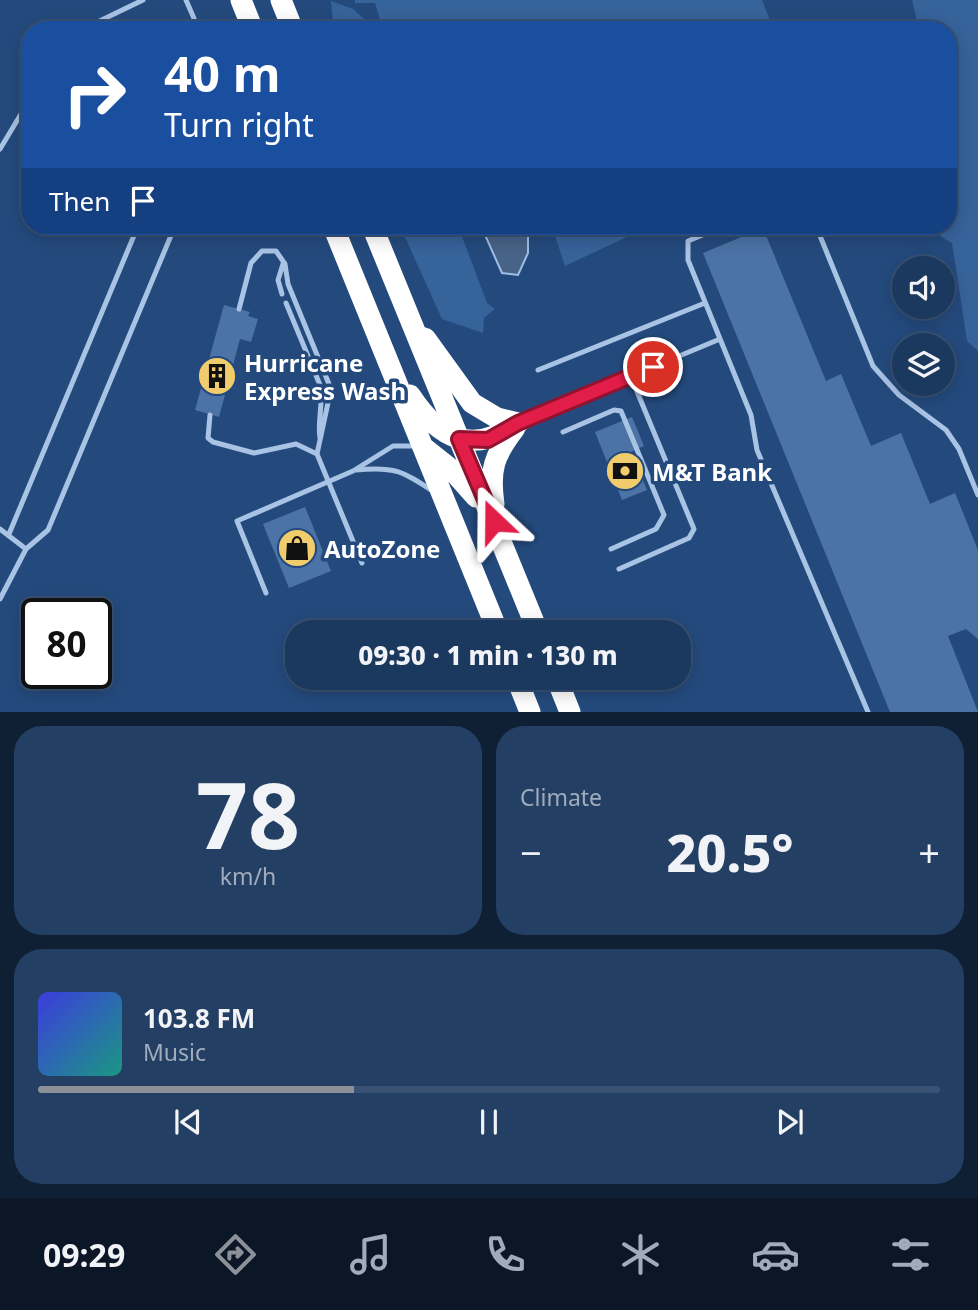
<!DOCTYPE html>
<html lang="en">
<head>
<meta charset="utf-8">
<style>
	:root { --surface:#1b385e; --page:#243f64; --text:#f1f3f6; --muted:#a0acbc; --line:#395273; --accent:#8c9099 }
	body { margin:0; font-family:"Noto Sans",sans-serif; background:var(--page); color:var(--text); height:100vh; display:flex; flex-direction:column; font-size:26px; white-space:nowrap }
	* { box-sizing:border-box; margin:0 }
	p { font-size:23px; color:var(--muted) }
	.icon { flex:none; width:38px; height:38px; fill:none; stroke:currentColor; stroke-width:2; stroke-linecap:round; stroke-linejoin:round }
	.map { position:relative; height:712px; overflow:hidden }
	.side { display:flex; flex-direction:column; gap:14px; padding:14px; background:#0f1f34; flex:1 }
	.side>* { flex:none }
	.banner { position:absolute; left:21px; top:21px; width:936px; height:214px; border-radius:28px; box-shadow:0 4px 18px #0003,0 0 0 2px var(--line); background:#1a4fa0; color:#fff; overflow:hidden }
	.buttons { position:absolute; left:892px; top:256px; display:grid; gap:14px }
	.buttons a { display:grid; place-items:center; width:63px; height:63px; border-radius:50%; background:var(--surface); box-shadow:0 4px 18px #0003,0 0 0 2px var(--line); font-size:35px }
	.speed { position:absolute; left:21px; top:598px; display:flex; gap:14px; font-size:35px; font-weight:700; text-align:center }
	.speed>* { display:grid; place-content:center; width:91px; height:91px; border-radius:50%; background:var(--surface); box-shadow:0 4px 18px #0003,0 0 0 2px var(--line); line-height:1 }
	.speed .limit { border:4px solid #111; border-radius:10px; background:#fff; color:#111 }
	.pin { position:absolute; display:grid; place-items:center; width:60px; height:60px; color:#fff; margin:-30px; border:4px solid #fff; border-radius:50%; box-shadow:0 2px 7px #0007 }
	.me { position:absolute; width:77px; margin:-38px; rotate:337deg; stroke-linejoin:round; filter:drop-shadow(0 0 5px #0008) }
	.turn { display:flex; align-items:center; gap:24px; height:147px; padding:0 28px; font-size:32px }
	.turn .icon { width:91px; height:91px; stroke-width:2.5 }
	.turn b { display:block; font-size:49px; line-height:60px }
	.then { display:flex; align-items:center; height:66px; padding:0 28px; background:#0003; gap:14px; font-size:26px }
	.big { font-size:52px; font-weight:800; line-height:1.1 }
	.side .widget { flex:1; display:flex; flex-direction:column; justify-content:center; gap:10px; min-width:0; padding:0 24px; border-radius:28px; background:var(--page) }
	.side .dial { align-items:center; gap:0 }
	.dial b { font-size:91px; line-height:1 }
	.song { display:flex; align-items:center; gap:21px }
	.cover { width:84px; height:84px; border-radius:10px; background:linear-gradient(135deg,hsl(240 70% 55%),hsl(170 70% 35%)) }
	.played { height:7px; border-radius:4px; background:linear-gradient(90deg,var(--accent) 35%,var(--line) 35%) }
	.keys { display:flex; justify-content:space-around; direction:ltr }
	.heat { display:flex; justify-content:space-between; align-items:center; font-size:38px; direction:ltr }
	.side .tiles { flex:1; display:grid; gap:14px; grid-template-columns:1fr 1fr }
	.widget:last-child { grid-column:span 2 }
	.trip { position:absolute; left:285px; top:620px; width:406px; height:70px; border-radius:28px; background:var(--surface); box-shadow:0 4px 18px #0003,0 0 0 2px var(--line); font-weight:800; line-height:70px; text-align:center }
	.menu { display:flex; height:112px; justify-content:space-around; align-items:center; background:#0b1626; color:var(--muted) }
	.menu .icon { width:49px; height:49px }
	.menu .active { color:var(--accent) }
	.menu b { font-size:32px; color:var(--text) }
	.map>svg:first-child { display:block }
	.green { fill:#37639b }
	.water { fill:#486388; stroke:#9dbee6; stroke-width:2 }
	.building { fill:#4c73a6 }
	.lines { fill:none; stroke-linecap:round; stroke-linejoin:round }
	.lane { stroke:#a9c3e5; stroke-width:5 }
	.highway { stroke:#fff; stroke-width:21 }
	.route-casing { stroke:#92132f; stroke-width:18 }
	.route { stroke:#e11d48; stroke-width:12 }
	.labels { text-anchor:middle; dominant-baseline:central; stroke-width:7; stroke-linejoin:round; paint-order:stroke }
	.poi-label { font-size:24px; font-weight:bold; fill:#fff; stroke:#244a7d; text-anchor:start }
</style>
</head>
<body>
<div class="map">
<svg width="978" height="712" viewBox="0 0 978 712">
	<rect width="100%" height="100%" fill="#244a7d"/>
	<path class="green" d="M355 0H762L774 30H383L375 3H355Z
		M912 0H978V351L967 341 952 243 924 226H948V30H919Z
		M331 1 353 9 373 27 382 30H330L333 22Z
		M400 226H458L487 303 495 309 484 318 483 333 442 319Z
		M561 226H650L565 266 554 233Z"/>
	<path class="water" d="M481 226H528V253L518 275 502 273Z"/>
	<path class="building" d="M763 228 826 381 841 374 871 446 901 433 930 504 955 493 978 550V639L966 629 948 636 978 712H890L703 253Z
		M224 305 250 312 248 316 258 319 251 342 240 339 219 417 195 410Z
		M632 417 644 446 631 452 647 490 622 500 595 432Z
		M305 507 331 571 289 588 263 524Z"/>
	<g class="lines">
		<path class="lane" d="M186 0 199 30
			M81 30 143 0
			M0 149 30 99
			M724 226 688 241V260L751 415 757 450 868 712
			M816 226 873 366 899 395 946 430 959 449 978 495
			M282 294 278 280 283 264
			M286 303 320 385C324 403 317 420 320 438
			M538 370 705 303
			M210 415 208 438 213 442 254 453 296 444 317 454 331 389 288 284 285 264 276 251H262L251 263 239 309
			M521 422 720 339
			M563 432 614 410 621 411 664 515 656 529 611 549
			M317 454 362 563
			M356 470C394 466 403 471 434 492
			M0 529 26 549
			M9 534 138 226
			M619 569 689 538 694 529 631 377
			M266 593 237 521 353 471 393 446H415
			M0 599 26 549 48 530 175 226"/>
		<path class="highway" d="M241 0 253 30
			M281 0 293 30
			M333 226 498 632
			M372 226 538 632
			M425 338 472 403 497 418 518 423
			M410 395C439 439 472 456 518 423
			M423 447 452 470 476 497
			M494 504C489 470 494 455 515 428
			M516 677 530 712
			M556 677 570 712"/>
	</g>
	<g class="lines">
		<g class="route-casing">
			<path id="route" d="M494 521 459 439 488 440 518 423 653 367"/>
		</g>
		<use href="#route" class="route"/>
	</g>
	<defs>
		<g id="building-disc" transform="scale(2.0125)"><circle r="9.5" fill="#f0cc6c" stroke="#244a7d"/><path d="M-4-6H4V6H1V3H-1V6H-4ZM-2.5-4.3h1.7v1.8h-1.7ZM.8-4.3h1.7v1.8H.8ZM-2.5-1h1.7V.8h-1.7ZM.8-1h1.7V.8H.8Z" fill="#111"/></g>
		<g id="bank-disc" transform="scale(2.0125)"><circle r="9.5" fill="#f0cc6c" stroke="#244a7d"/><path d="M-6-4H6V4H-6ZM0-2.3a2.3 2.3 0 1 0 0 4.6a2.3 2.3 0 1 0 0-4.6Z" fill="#111"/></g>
		<g id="shop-disc" transform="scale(2.0125)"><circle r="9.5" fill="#f0cc6c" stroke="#244a7d"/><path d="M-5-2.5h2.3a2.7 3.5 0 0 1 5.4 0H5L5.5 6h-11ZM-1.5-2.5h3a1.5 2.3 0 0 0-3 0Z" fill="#111"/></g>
	</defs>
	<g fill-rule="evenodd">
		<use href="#building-disc" x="217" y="376"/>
		<use href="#bank-disc" x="625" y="471"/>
		<use href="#shop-disc" x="297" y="548"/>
	</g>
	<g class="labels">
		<g class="poi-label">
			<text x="244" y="362">Hurricane<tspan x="244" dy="28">Express Wash</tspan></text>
			<text x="652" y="471">M&amp;T Bank</text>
			<text x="324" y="548">AutoZone</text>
		</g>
	</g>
</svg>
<div class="buttons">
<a><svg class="icon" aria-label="sound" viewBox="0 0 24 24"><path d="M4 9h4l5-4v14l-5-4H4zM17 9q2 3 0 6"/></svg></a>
<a><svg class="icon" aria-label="layers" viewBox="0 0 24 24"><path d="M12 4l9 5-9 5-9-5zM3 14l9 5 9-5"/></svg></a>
</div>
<div class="speed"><div class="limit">80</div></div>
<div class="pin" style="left:653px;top:367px;background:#d93025"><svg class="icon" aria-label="arrive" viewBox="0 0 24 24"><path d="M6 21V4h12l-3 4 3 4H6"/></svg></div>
<svg class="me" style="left:494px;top:521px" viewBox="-20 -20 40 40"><path d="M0-17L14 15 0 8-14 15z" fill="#e11d48" stroke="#fff" stroke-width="4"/></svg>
<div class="trip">09:30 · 1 min · 130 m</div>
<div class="banner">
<div class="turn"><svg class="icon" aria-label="right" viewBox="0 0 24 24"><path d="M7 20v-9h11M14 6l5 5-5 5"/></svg><div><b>40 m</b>Turn right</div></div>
<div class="then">Then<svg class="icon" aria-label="arrive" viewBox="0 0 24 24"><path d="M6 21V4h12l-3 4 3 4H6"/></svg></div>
</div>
</div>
<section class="side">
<div class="tiles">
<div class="widget dial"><b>78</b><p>km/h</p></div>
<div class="widget"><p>Climate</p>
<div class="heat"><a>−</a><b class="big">20.5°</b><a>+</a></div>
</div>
<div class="widget">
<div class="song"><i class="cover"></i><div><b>103.8 FM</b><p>Music</p></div></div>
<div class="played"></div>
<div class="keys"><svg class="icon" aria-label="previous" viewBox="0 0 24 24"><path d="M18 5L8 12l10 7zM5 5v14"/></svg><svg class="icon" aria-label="pause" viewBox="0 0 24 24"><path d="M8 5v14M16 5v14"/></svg><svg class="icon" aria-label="next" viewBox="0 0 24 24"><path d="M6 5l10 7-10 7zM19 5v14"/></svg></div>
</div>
</div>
</section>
<nav class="menu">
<b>09:29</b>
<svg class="icon active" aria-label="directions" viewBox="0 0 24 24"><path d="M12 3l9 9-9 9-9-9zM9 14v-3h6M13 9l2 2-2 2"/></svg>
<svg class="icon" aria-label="music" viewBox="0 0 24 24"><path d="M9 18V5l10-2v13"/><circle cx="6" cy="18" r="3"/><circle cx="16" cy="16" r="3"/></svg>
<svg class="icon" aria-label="phone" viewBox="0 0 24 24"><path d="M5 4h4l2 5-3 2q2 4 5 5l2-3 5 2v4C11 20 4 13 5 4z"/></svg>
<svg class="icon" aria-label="climate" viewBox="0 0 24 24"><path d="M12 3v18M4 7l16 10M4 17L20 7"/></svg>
<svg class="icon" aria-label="car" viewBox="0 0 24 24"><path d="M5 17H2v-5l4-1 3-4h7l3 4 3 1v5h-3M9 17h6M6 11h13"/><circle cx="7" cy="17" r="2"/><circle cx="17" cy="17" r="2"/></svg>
<svg class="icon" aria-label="filters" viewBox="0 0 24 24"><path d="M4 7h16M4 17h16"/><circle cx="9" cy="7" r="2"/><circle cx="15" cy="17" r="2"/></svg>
</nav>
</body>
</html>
